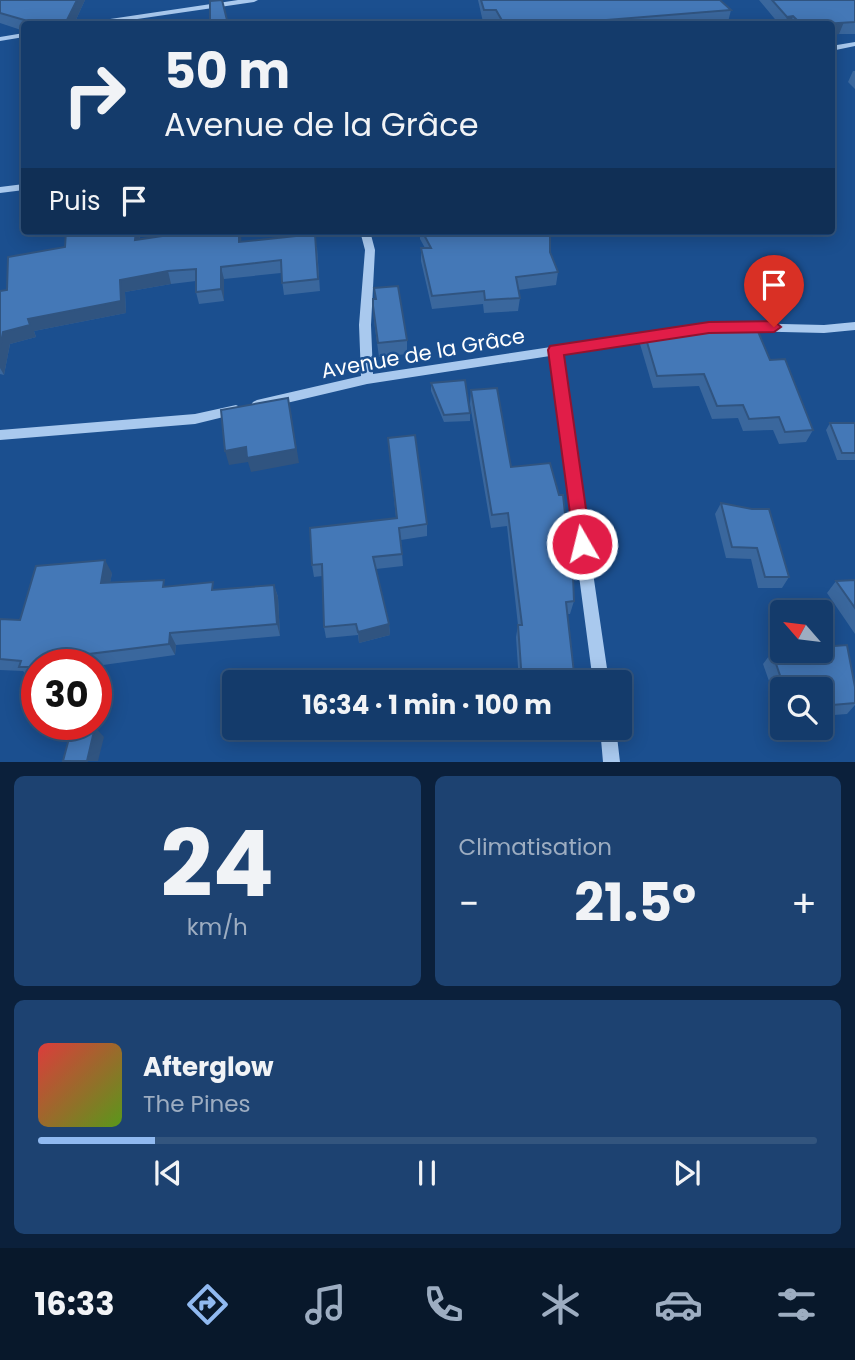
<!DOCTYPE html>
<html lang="fr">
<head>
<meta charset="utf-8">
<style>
	:root { --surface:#143b6b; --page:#1d4271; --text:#f1f3f6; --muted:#9dadc1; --line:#33557e; --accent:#90b9f0 }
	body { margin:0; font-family:Poppins,sans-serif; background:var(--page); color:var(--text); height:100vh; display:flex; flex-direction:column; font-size:26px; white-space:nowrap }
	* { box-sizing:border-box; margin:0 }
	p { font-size:23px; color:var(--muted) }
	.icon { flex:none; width:38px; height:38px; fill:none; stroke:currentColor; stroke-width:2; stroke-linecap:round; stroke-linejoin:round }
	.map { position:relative; height:762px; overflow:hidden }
	.side { display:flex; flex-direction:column; gap:14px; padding:14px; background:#0b203b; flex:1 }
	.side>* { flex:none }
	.banner { position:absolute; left:21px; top:21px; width:814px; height:214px; border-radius:7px; box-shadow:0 4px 18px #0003,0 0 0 2px var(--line); background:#143b6b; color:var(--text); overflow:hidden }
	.needle { width:46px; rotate:298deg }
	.buttons { position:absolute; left:770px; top:600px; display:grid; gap:14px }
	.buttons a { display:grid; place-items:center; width:63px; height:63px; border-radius:7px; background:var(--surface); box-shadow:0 4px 18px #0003,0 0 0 2px var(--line); font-size:35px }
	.speed { position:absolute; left:21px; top:649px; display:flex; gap:14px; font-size:35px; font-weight:700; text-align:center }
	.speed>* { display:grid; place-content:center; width:91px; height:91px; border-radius:50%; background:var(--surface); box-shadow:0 4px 18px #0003,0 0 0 2px var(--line); line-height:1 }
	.speed .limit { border:10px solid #d22; background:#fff; color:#111 }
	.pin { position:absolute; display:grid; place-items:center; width:60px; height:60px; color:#fff; margin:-72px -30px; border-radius:50% 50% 50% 0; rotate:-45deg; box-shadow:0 0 7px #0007 }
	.pin .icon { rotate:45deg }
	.me { position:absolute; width:77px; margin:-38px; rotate:352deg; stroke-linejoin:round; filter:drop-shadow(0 0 5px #0008) }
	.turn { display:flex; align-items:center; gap:24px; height:147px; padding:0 28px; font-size:32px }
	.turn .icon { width:91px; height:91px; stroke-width:2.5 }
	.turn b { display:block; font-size:49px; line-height:60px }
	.then { display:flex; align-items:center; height:66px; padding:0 28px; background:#0003; gap:14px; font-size:26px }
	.big { font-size:52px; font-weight:700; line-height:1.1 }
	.side .card { flex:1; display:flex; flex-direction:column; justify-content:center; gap:10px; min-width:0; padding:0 24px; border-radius:10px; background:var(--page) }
	.side .dial { align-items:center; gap:0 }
	.dial b { font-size:91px; line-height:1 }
	.song { display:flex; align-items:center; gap:21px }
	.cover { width:84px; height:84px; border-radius:10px; background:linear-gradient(135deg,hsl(0 70% 55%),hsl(90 70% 35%)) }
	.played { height:7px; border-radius:4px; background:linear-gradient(90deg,var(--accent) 15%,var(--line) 15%) }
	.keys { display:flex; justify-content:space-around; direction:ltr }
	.heat { display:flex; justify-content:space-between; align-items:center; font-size:38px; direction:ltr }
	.side .tiles { flex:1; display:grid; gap:14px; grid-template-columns:1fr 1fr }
	.card:last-child { grid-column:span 2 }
	.trip { position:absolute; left:222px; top:670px; width:410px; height:70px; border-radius:7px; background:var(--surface); box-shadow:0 4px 18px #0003,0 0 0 2px var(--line); font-weight:700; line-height:70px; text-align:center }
	.dock { display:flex; height:112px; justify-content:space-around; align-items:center; background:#08182b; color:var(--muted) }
	.dock .icon { width:49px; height:49px }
	.dock .active { color:var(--accent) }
	.dock b { font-size:32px; color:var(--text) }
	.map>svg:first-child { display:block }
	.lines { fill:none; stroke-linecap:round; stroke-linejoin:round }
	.minor { fill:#a9c9ee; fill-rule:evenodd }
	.wall { fill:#3a679d }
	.shaded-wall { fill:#305480 }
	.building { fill:#4478b7; stroke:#305480; stroke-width:2 }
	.route { fill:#e11d48; stroke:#92132f; stroke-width:2 }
	.labels { text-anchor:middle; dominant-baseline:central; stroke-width:5; stroke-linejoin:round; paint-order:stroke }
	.street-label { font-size:21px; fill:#fff; stroke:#1b4f8f }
</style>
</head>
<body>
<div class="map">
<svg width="855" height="762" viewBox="0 0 855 762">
	<rect width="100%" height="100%" fill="#1b4f8f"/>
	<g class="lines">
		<path class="minor" d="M238 0H258L254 2 103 24H86L90 22Z
			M24 33V37L0 41V37Z
			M855 42V46L831 51V46Z
			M24 184V190L0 193V187Z
			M360 231H370L375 250 371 325 373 374 656 331 662 335 656 339 561 354 609 682H593L550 356 367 384 257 410 253 408 251 405 253 402 257 400 361 376 359 325 365 250Z
			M855 322V330L824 333 740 331 734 327 740 323 824 325Z
			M722 323 728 327 726 330 681 335 675 331 681 327Z
			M236 405 240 407 242 410 240 413 195 424 0 440V430L195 414Z
			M600 728H616L620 762H603Z"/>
	</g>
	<path class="wall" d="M0 0H85L74 24H24V31L0 23Z
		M478 0H720L731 10 728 22 693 24H497L495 21 483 22Z
		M759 0H855V34H839L831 24H779Z
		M853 71H855V89L848 82Z
		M24 82V104L20 93Z
		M24 114V140L20 128Z
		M66 231H140V240L196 231H241V242L317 247 320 291 284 295 281 273 224 279V301L199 304 196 292V281L171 284 125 292 126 313 34 331 36 337 10 344 4 375 0 374V291L7 290 65 247Z
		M420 231H528L550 252 558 272 556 285 518 290 520 298 518 311 484 313 483 304 432 309 421 261V248H425L420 239Z
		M374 288 407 340V354L379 357 374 321 373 306 375 299Z
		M706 324 770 360 813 430 806 442 779 444 773 430 743 431 738 418 712 419 699 386 653 388 640 344 644 332 704 329Z
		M431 383 470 413V421L444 422 431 391Z
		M471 390 511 467 574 601 570 614H567L575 682H519L516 637 518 625 507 526 491 528 470 404Z
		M830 423H855V460H837L826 430Z
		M388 438 427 524V536L401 540 403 566 376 569 389 624 390 635 359 643 358 635 326 638 324 627 322 576 314 577 312 565 396 518Z
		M721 503 789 577 782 588H758L751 559 726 558 715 514Z
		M112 573 110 583 216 590 274 585 278 597 280 636 176 645 175 655 96 666 37 665V678H29L23 671 0 670V619L20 620Z
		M855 580V634L827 593 836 581Z
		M772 652 855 687V705L847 714 821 716V690H782V718L763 664Z"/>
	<path class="shaded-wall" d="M77 0H85L74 24H65Z
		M793 16 791 24H785L787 17Z
		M594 21V24H562Z
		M844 22 839 34 831 35V24H822Z
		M136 231H140V234L139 253 135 240Z
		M239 231H241L242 255 239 242Z
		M221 267 224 279V301L221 289Z
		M168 271 171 284 125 292 126 313 34 331 36 337 10 344 4 375 0 368V348L3 332 28 319 120 280Z
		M291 413 299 463 251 472 248 462 229 465 225 451Z
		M105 560 112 573 108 596 101 583Z
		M274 585 278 597 280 636 277 624Z
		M389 624 390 635 359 643 358 632Z
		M170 633 176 645 175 655 169 644Z
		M81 655 88 665H78Z
		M95 727 104 737 98 761H87Z"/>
	<path class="building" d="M0 0H77L65 24H38L0 13Z
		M222 0 228 24H210V1Z
		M481 0H720L731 10 594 21 562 24H504L496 10H484Z
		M772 0H855V22L822 24H801L793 16 787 17Z
		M24 82V93H20Z
		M24 114V128H20Z
		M66 231H136L135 240 196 231H239V242L315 234 318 279 282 283 281 260 221 267V289L196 292V269L168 271 120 280 121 301 28 319 30 325 3 332 0 348V291L7 290 8 257 65 247Z
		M422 231 550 232V252L558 272 516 277 520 298 485 300 484 291 432 296 421 248H431Z
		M398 286 407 340 378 343 373 306V299H376L374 288Z
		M754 322 770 360 785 359 813 430 785 432 779 417 749 419 743 405 717 406 704 374 657 376 644 332 708 329 706 324Z
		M465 380 470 413 444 415 431 383Z
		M497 388 511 467 550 463 559 495H563L569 551H572L574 601 566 602 575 682H522L518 625H522L508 513 492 515 471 390Z
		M288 398 296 449 247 458 246 447 225 451 221 410Z
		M830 423H855V453H842Z
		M415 435 427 524 399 528 402 554 373 557 389 624 358 632 356 624 324 627 322 564 312 565 310 528 397 518 388 438Z
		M721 503 752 509H769L789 577H765L757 548 732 547Z
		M105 560 101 583 164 580 163 587 213 582 212 590 274 585 277 624 170 633 169 644 81 655 78 665H37V667H19L21 661 0 659V619L20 620 36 566Z
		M855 580V608L836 581Z
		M847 645 855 687V703L821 706V690H785L772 652 821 651V647Z
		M72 727H95L87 761H63Z"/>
	<path class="route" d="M774 321 781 327 774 332 709 333 564 355 591 544 589 550 582 552 575 550 548 350 550 346 709 322Z"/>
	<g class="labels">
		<g class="street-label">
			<text transform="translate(423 353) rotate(-10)">Avenue de la Grâce</text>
		</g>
	</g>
</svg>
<div class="buttons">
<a><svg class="needle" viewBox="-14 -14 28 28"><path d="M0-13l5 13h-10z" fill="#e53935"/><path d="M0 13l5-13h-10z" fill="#9dadc1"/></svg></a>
<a><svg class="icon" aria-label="search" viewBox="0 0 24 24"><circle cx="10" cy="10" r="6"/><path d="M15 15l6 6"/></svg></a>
</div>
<div class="speed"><div class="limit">30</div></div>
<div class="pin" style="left:774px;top:327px;background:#d93025"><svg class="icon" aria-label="arrive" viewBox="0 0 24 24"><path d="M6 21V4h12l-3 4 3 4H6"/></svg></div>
<svg class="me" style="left:582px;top:544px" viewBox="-20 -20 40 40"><circle r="17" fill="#e11d48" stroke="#fff" stroke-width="3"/><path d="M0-11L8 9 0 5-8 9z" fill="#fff"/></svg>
<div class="trip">16:34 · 1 min · 100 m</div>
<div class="banner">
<div class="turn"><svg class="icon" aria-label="right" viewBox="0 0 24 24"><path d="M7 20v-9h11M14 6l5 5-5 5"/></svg><div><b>50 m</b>Avenue de la Grâce</div></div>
<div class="then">Puis<svg class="icon" aria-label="arrive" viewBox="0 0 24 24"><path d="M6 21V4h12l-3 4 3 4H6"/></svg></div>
</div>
</div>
<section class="side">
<div class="tiles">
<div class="card dial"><b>24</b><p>km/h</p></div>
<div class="card"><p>Climatisation</p>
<div class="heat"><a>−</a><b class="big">21.5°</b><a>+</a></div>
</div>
<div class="card">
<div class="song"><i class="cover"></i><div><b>Afterglow</b><p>The Pines</p></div></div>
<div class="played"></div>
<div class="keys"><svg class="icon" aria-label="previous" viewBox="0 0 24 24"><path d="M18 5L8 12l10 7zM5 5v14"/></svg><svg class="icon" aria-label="pause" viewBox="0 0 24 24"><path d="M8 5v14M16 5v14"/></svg><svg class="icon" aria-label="next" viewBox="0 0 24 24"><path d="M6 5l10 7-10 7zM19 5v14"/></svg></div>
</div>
</div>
</section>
<nav class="dock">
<b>16:33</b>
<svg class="icon active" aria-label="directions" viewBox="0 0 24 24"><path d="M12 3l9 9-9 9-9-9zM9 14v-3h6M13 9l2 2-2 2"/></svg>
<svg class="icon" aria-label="music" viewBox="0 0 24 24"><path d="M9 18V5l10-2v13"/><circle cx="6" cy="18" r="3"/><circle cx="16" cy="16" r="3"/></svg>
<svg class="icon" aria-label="phone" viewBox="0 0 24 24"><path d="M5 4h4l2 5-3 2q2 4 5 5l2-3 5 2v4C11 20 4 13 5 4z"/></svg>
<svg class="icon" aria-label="climate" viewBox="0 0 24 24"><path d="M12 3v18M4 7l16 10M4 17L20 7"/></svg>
<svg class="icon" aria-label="car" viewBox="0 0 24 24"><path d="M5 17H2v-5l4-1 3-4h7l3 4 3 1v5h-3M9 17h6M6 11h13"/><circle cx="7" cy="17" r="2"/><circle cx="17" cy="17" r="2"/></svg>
<svg class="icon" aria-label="filters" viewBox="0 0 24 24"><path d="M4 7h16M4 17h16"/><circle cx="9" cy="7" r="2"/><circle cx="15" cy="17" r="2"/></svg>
</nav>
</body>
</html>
